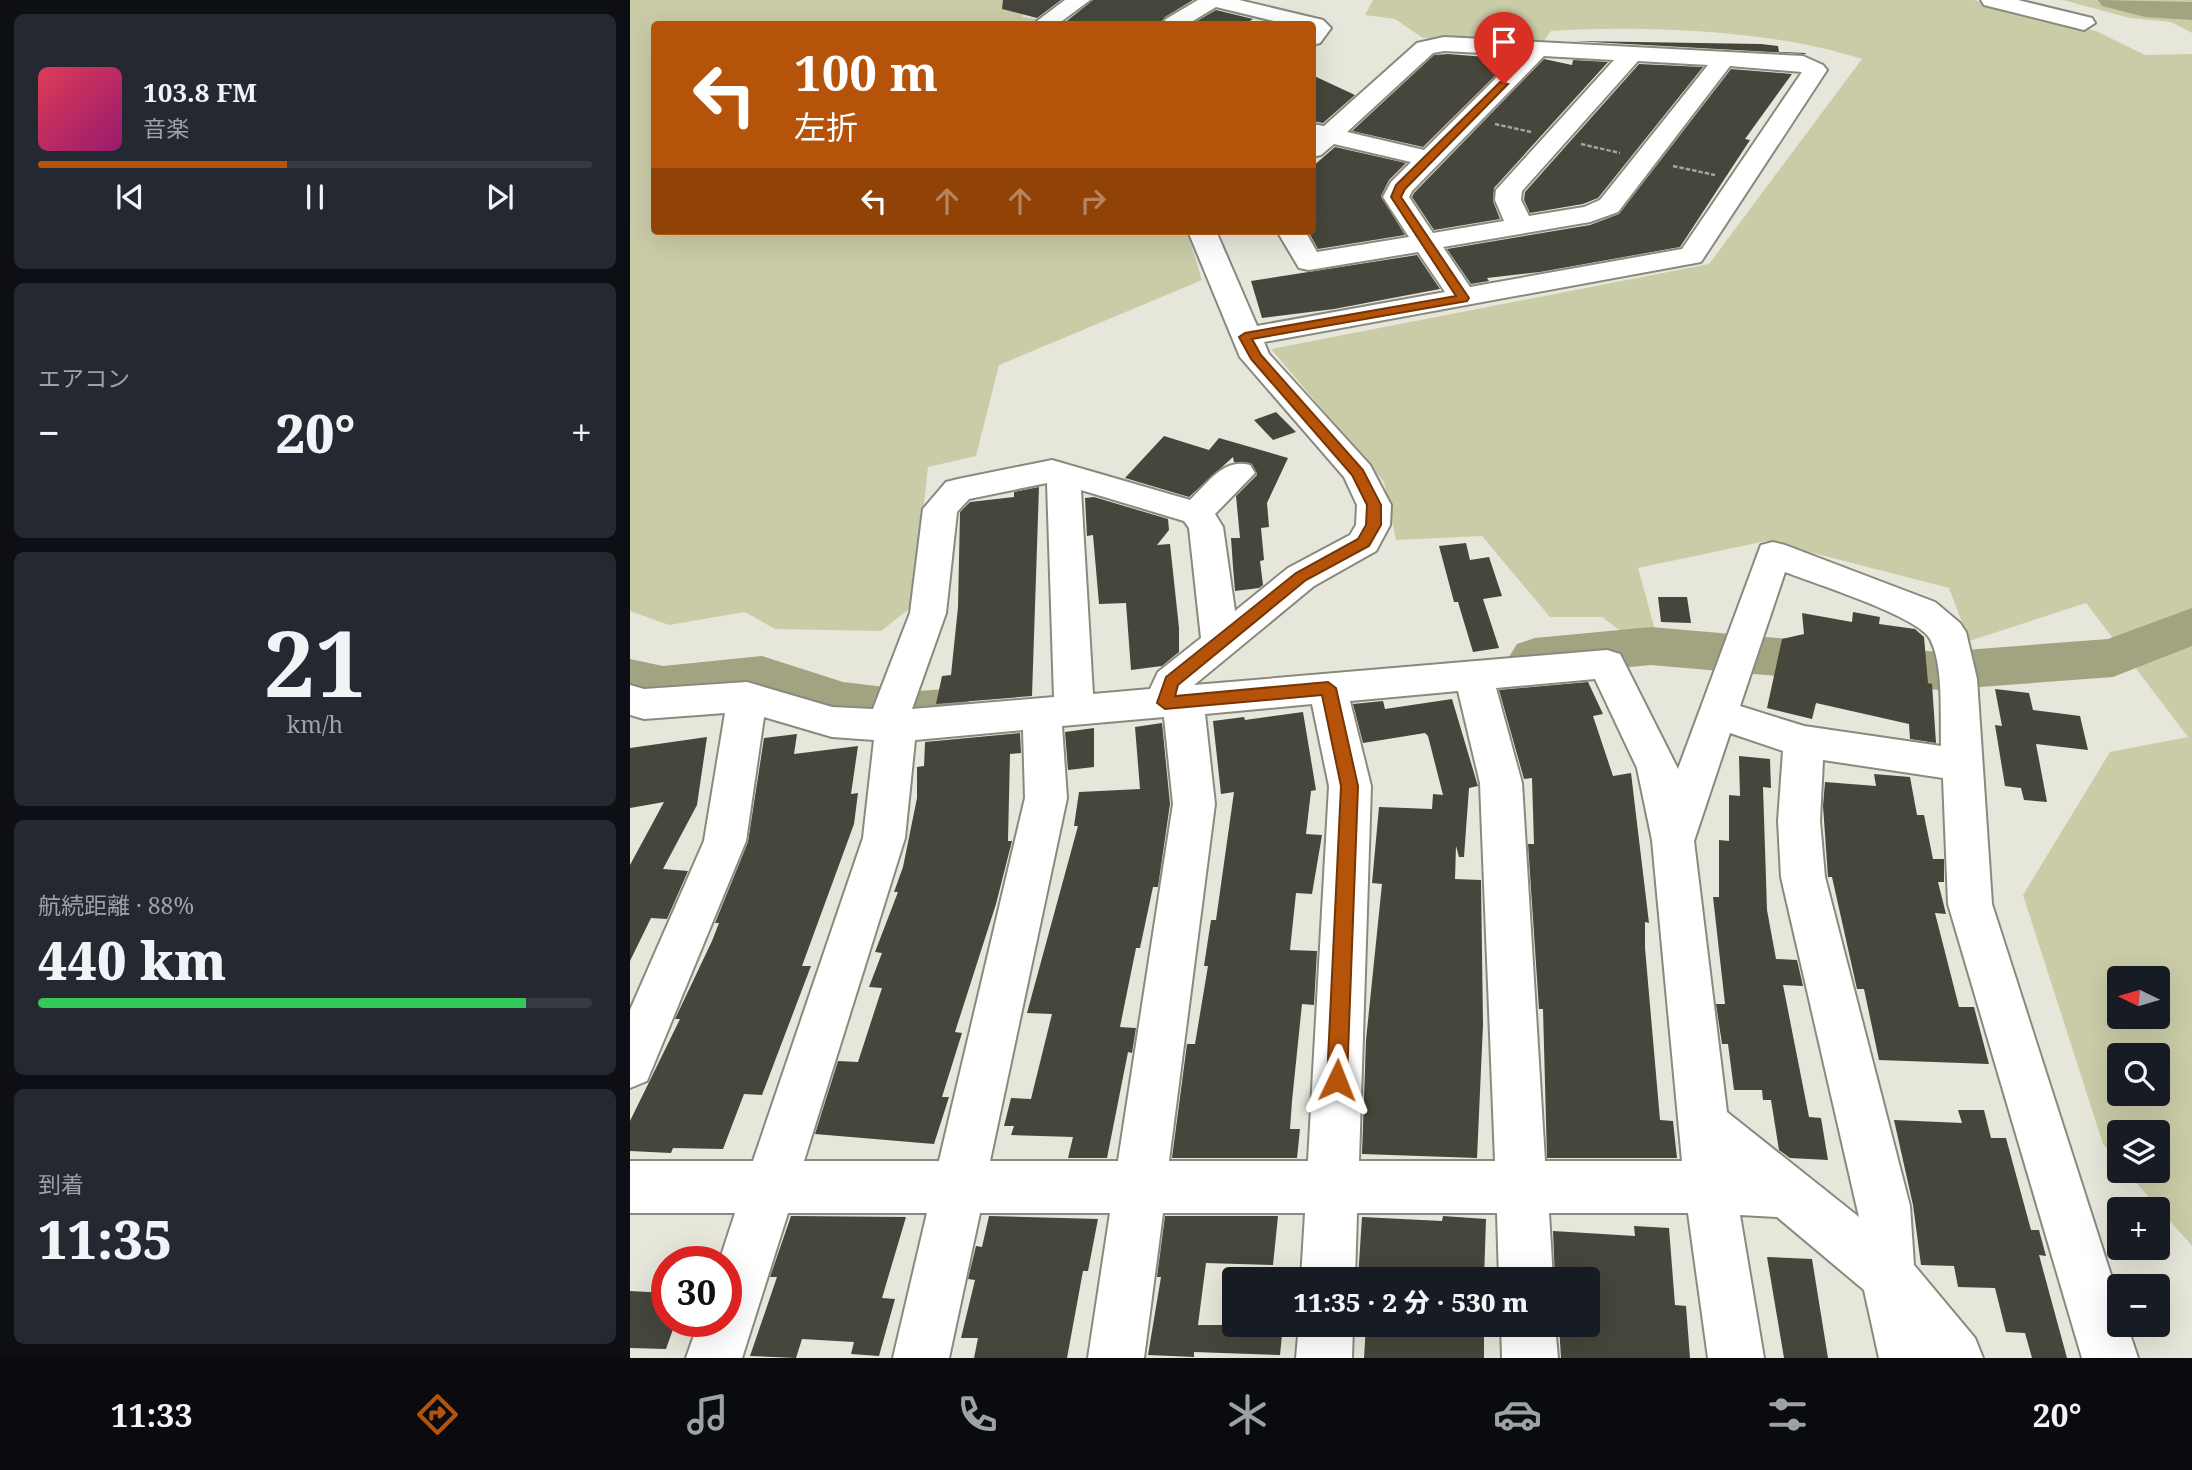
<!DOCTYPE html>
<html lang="ja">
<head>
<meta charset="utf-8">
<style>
	:root { --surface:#171b24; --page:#242831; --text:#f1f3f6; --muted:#9ea1a6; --line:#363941; --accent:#b45309 }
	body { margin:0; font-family:"Noto Serif","Noto Sans JP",serif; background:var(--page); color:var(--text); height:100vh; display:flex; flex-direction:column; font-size:26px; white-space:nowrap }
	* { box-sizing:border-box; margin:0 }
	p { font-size:23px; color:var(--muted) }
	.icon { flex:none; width:38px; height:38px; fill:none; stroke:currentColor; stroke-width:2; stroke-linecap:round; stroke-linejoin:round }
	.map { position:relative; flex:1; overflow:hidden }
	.side { display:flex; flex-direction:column; gap:14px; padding:14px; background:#0d0f14; width:630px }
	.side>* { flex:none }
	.guide { position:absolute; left:21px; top:21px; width:665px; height:214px; border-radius:7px; box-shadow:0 7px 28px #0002; background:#b45309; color:#fff; overflow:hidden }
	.needle { width:46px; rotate:275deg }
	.controls { position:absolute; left:1477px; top:966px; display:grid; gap:14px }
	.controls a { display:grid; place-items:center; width:63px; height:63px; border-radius:7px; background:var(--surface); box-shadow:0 7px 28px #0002; font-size:35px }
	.speed { position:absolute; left:21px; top:1246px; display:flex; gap:14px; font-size:35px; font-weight:700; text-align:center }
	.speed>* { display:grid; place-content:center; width:91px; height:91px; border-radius:50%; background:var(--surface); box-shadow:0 7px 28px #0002; line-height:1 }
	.speed .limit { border:10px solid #d22; background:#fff; color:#111 }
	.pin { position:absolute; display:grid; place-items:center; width:60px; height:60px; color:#fff; margin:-72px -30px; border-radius:50% 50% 50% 0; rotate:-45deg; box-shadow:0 0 7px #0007 }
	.pin .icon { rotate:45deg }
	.me { position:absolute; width:77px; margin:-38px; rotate:2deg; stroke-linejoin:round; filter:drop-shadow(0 0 5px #0008) }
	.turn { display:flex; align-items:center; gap:24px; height:147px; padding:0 28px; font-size:32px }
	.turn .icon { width:91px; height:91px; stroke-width:2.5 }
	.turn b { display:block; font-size:49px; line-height:60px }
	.lanes { display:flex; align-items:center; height:66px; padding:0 28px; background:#0003; justify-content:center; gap:35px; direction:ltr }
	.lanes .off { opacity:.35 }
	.big { font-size:52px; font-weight:800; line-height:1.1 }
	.side .card { flex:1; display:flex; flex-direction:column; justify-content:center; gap:10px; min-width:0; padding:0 24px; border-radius:10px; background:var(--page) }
	.side .dial { align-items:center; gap:0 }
	.dial b { font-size:91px; line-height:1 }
	.song { display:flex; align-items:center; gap:21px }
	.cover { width:84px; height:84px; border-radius:10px; background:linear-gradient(135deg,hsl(350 70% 55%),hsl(320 70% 35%)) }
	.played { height:7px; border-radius:4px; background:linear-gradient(90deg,var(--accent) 45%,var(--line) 45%) }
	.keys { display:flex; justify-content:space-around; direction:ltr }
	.heat { display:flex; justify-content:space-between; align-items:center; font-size:38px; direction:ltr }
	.charge { height:10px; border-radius:5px; background:linear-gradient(90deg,#34c759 88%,var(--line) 0) }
	.trip { position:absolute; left:592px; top:1267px; width:378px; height:70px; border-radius:7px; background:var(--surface); box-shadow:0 7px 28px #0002; font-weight:800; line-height:70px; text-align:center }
	.tabs { display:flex; height:112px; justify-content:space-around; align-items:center; background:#090b0e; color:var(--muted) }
	.tabs .icon { width:49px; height:49px }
	.tabs .active { color:var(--accent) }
	.tabs b { font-size:32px; color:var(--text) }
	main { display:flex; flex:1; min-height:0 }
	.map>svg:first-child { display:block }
	.green { fill:#cacca8; fill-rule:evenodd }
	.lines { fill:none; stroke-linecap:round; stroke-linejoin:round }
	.river { fill:#a2a481; fill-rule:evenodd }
	.building { fill:#46463c }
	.minor-casing { stroke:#898a7e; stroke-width:4 }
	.path { stroke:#a4a49a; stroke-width:2.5; stroke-dasharray:4.5 2; stroke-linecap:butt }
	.minor { fill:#fff; fill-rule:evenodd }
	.route { fill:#b45309; stroke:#753606; stroke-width:2 }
</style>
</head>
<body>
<main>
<section class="side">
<div class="card">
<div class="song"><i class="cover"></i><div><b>103.8 FM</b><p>音楽</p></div></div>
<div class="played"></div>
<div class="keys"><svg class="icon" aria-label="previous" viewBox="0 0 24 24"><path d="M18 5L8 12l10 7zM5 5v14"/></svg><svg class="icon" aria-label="pause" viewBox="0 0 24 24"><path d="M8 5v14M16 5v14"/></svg><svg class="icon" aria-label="next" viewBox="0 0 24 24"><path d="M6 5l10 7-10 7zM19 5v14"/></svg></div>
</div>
<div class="card"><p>エアコン</p>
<div class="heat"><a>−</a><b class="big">20°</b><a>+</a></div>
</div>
<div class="card dial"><b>21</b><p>km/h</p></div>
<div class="card"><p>航続距離 · 88%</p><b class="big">440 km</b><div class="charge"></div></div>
<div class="card"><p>到着</p><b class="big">11:35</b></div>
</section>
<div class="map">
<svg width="1562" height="1358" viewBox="0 0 1562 1358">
	<rect width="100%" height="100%" fill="#e6e7da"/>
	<path class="green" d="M0 0H389L393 17 406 19 400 24H24V231H557L572 280 369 365 346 456 298 467 283 606 251 631 145 629 115 612 39 625 0 611Z
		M743 0H1344L1466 31 1515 55 1562 54V1246L1496 1171H1528V1132H1489V1163L1473 1144 1393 895 1480 752 1558 737 1456 603 1339 641 1319 588 1136 541 1008 568 1027 637 1004 641 972 617H920L852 536 766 540 754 482 641 349 1079 264 1232 59C1142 30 1016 25 921 31L913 42 793 38 765 19 735 15ZM1489 978H1528V1017H1489ZM1489 1055H1528V1094H1489Z
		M1433 0H1562V33L1541 22 1500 18Z"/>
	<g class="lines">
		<path class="river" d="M1468 0 1562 2V20L1515 17 1472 6Z
			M1562 608V646L1483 677 1309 690 1021 665 905 676 887 670 879 657 887 644 905 638 1021 627 1309 652 1478 639Z
			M132 656 213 682 289 691 316 689 335 695 343 709 335 723 316 729 289 731 211 722 130 695 33 706 0 699V659L33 666Z"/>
	</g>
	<path class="building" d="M373 0H431L407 18 372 9Z
		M463 0H563L535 17 530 24H433Z
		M586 10 623 19 615 24H562Z
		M944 41 1131 44 1148 46 1149 52 1176 53 1175 54Z
		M818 54 882 59 793 147 722 131 804 55Z
		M914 59 942 65 943 60 978 62 864 188 863 201 870 219 804 230 782 197 784 193Z
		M1009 64 1073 67 968 198 953 204 900 213 894 200 895 192Z
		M1101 69 1162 74 1115 139 1120 140 1050 247 910 272 857 278 859 281 841 284 817 249 960 225 989 214Z
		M682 75 725 95 693 123 682 121Z
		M705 147 776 163 759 180 751 196 775 235 688 249 678 231H682V167Z
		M787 255 810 289 704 309 632 318 621 281Z
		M646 412 666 432 643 440 624 420Z
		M534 436 579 450 589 438 658 458 637 503 639 527 631 528 634 560 630 561 633 585 629 588 605 591 603 567 601 538H610L606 496 627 475 622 464 604 462 603 457 559 497 495 478Z
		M409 487 402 696 306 704 312 676 321 675 328 607 330 512 340 502 384 497V492Z
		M464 497 538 519 539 530 527 545 540 544 549 628V652L532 666 501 670 496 603 469 604 463 535 457 536 455 498Z
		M836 543 840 560 859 557 872 596 853 599 869 648 843 652 828 602H824L809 546Z
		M1028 597H1057L1061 623 1031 622Z
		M1223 612 1250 617 1249 624 1285 629 1294 637 1298 683 1302 684 1306 743 1280 739 1279 724 1186 703 1182 719 1137 708 1152 639 1174 634 1172 613 1222 622Z
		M958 682 973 714 963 716 983 776 1001 773 1019 923 1015 922V948L1030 1120 1043 1121 1047 1158H917L913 1009H909L898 844H904L902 778 894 779 869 690Z
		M1365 689 1399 693 1403 710 1450 716 1458 750 1406 744 1417 802 1394 800 1391 788 1375 786 1365 725 1372 726Z
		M822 699 847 783 848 786 839 788 834 857H829L826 846 825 879 851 880 853 1025 847 1158 732 1154 736 1040 752 884 742 883 749 807 802 809 803 794 813 795 798 736 795 733 733 743 723 704 753 701 755 709Z
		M673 712 686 790 681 791 676 834 692 835 682 894 666 893 660 950 687 951 684 1005 672 1004 662 1101 660 1129H670L667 1158H542L557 1044H565L578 966H574L581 920H586L604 792 591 794 583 721 614 717 615 720Z
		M532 723 540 804 528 887H523L510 948H506L490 1027 506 1028 502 1053 498 1052 477 1158H438L443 1137 381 1135 384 1126H374L381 1098 401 1099 422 1014 397 1013 448 826H444L449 792 510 789 505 727Z
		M464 728V767L438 770 435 732Z
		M390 733 391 753 380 754 378 841H382L366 904 325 1032 332 1033 312 1097H319L304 1144 185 1134 208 1061 228 1062 252 988 239 987 252 953 245 952 268 892H264L273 867 287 798V767L294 766 295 742Z
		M167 734 164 754 228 746 221 794 228 793 224 824 172 966H181L132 1095 114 1094 93 1149 43 1148 41 1153 0 1151V1121L50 1019H45L82 941 89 923H85L118 842 134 738Z
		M77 737 67 805 33 869 58 871 37 919 21 918 0 961V865L34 802 0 808V748Z
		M1109 756 1140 759 1141 788 1133 787 1137 910 1146 959 1167 960 1173 986 1153 985 1179 1117 1191 1118 1198 1160 1160 1158 1149 1150 1141 1100H1133L1132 1090H1104L1098 1044H1092L1086 1004H1095L1083 897H1089V840L1099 841V795L1110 796Z
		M1244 774 1280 777 1287 815H1294L1303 859H1314V882H1308L1316 914 1305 913 1329 1007H1344L1359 1064 1249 1060 1234 989H1227L1202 877H1198L1193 806 1195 782 1246 786Z
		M1328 1110H1354L1361 1138H1376L1401 1230H1409L1416 1256 1409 1255 1437 1358H1402L1395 1333 1376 1332 1365 1288 1328 1287 1324 1266 1291 1265 1283 1205 1264 1120 1332 1123Z
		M161 1216 276 1217 252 1298 265 1299 249 1356 221 1354 224 1342 172 1339 166 1358 120 1356 147 1277H140Z
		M359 1216 468 1219 458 1271H453L437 1358H344L348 1338H331L345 1280 338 1279 346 1246 352 1247Z
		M535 1216H648L643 1265 576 1263 568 1325H653L650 1355 564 1352V1357L518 1355 531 1277H527Z
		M813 1216 856 1219 854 1279H728L732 1217 812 1221Z
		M1004 1226 1039 1228 1045 1305 1056 1306 1060 1358H931L929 1325H957V1279H925L923 1231 1005 1236Z
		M1137 1257 1182 1259 1198 1358H1154Z
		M0 1291 37 1293V1321H46L36 1349 0 1348Z
		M736 1325H854V1358H734Z"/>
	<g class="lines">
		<g class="minor-casing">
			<path id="minor" d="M435 0H460L428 24H403Z
				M568 0H609L693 20 701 28 690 43 682 45V24H656L586 7 558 24H533L536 19Z
				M1351 0H1388L1462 18 1465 23 1454 30 1354 5Z
				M814 37 1173 56 1193 65 1197 70 1071 262 634 342 639 354 740 465 761 505 760 525 746 551 684 586 564 685 977 650 990 654 1048 769 1131 545 1143 542 1155 545 1305 602 1330 623 1336 632 1347 679 1362 904 1489 1300V1325H1497L1508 1358H1452L1318 904 1313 778 1193 760 1190 821 1195 877 1280 1206 1284 1265 1345 1338 1353 1358H1249L1234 1290 1147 1217 1110 1215 1134 1358H1078L1058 1213H919L923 1279H869L867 1213H727L725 1279H671L675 1213H533L514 1358H458L480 1213H350L319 1358H263L297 1213H158L112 1358H56L69 1321H96V1262H89L105 1213H0V1161H123L233 838 244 740 202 737 134 717 116 841 17 1081 0 1088V1010L74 841 95 713 14 719 0 715V685L14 689 117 682 202 707 243 709 280 613 293 509 316 482 328 479 422 460 560 500C578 483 593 458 620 465L625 473 585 514 593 527 605 611 658 568 720 535 726 525 727 505 714 477 610 357 558 231H586L627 326 815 292 788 252 679 270 669 268 647 231H675L687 252 779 237 753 197 761 182 781 162 704 144 691 155 682 157V124L694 126 787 43ZM814 51 889 55 794 150 717 132 803 53ZM914 56 984 60 866 190 865 200 874 221 803 233 779 197 782 191ZM1008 61 1078 65 970 200 954 207 899 216 891 200 892 191ZM1100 66 1172 72 1052 249 840 287 813 247 960 222 988 212ZM417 483 424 697 282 709 316 613 327 512 339 499ZM451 490 554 521 559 528 571 638 528 672 520 689 463 694ZM1155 572C1183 583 1288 616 1300 639 1314 666 1310 716 1311 746L1174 726 1110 706ZM965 679 1007 768 1022 840 1052 1161H915L892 783 866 688ZM828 691 850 783 865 1161H729L741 786 720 701ZM682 704 699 786 678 1161H539L585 804 575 714ZM534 717 543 804 488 1161H360L437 798 432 726ZM393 730 395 798 309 1161H174L275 838 285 740ZM1100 733 1153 751 1148 821 1151 877 1229 1217 1097 1112 1064 841Z
				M669 1325H723L722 1358H666Z
				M871 1325H925L928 1358H872Z"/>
		</g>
		<path class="path" d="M865 124 901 132
			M951 144 990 153
			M1043 166 1085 175"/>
		<use href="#minor" class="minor"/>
	</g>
	<path class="route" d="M870 82 878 84 775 189 771 197 839 298 837 301 622 339 631 355 733 470 751 505V525L739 546 676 580 548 685 545 696 698 682 706 688 728 786 717 1080 714 1087 707 1090 700 1087 697 1080 711 786 692 695 535 709 527 703 536 677 666 573 728 539 736 525 737 505 722 475 621 359 609 337 615 333 826 296 761 197 766 185Z"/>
</svg>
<div class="controls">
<a><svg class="needle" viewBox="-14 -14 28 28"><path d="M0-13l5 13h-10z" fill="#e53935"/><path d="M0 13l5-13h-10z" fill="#9ea1a6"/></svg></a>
<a><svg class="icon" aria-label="search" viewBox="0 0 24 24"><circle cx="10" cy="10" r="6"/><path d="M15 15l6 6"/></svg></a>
<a><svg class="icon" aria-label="layers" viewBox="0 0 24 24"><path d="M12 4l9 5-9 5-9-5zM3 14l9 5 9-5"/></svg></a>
<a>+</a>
<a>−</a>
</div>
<div class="speed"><div class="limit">30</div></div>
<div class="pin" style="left:874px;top:84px;background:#d93025"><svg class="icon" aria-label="arrive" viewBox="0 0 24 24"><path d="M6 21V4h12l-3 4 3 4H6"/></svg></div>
<svg class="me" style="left:707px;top:1080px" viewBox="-20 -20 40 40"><path d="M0-17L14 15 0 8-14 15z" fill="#b45309" stroke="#fff" stroke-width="4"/></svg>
<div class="trip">11:35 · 2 分 · 530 m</div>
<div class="guide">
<div class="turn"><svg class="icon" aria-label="left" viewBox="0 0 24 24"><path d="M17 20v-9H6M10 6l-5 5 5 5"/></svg><div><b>100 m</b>左折</div></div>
<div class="lanes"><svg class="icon" aria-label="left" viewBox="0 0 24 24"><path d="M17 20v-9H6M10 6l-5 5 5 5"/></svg><svg class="icon off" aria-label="ahead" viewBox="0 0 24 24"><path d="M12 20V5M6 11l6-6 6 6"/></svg><svg class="icon off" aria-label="ahead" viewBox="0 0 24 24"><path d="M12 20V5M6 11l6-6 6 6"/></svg><svg class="icon off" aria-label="right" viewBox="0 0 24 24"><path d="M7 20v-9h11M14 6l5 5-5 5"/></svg></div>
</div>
</div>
</main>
<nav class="tabs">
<b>11:33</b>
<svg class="icon active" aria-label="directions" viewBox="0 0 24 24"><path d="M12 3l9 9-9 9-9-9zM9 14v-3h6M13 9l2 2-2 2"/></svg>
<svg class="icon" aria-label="music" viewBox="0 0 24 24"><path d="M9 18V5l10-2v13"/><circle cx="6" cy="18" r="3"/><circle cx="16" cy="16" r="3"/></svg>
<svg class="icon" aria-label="phone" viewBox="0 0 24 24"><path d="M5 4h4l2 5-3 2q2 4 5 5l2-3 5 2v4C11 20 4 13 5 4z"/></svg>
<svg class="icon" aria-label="climate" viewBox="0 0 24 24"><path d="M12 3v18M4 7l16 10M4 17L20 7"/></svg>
<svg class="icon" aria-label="car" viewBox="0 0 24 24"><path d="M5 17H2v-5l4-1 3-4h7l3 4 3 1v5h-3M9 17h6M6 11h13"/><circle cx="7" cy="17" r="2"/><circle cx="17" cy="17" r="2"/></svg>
<svg class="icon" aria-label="filters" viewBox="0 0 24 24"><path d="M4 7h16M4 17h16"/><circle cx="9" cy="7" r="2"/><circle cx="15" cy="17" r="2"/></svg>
<b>20°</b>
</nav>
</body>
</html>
